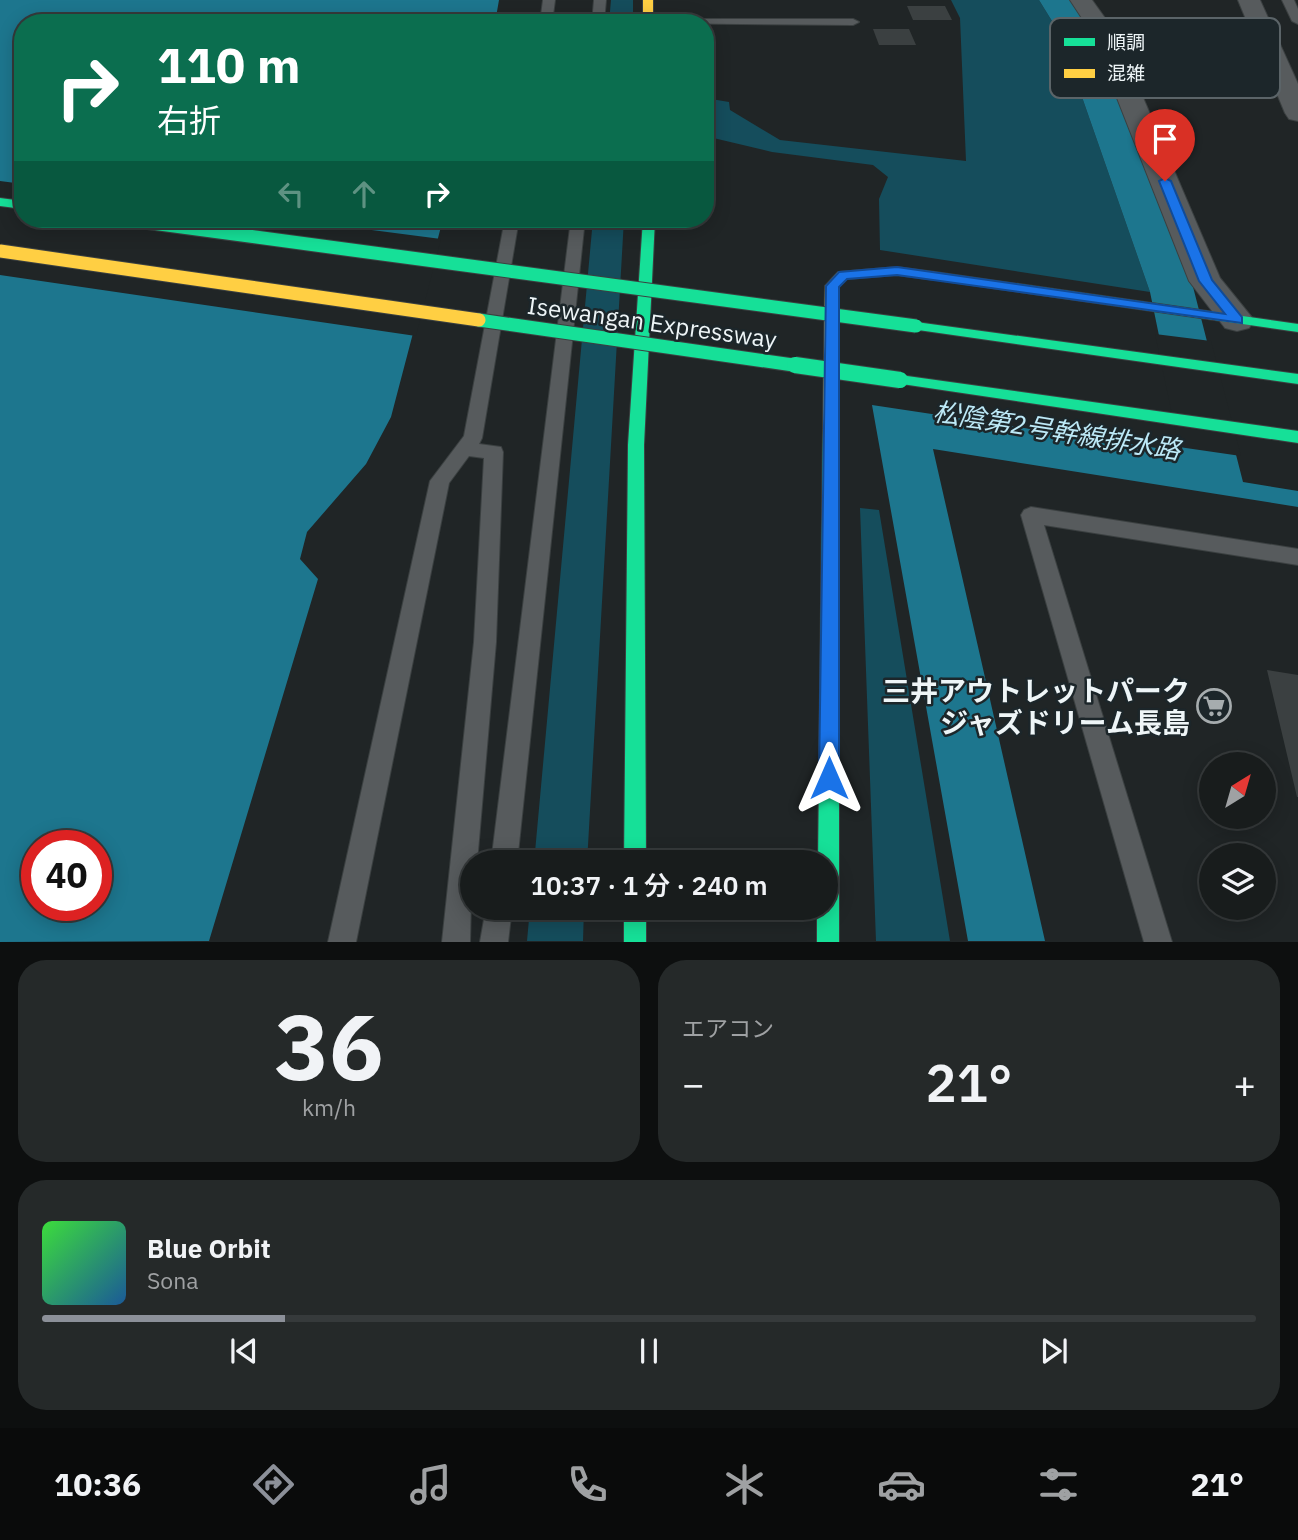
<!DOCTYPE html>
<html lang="ja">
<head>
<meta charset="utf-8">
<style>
	:root { --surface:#181c1c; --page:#252929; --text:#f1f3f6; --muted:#9fa1a3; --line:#363a3b; --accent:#8c9099 }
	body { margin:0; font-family:"IBM Plex Sans","Noto Sans JP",sans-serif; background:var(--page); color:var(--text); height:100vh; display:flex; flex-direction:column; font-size:26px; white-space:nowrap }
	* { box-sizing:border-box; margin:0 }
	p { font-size:23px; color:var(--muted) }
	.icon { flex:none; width:38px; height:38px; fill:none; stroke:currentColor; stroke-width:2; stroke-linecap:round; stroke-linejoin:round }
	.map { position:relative; height:942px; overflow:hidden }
	.panel { display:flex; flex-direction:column; gap:18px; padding:18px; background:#0d0f0f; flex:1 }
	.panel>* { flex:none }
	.banner { position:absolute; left:14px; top:14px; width:700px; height:214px; border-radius:28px; box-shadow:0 4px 18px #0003,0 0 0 2px var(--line); background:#0b6e4f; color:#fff; overflow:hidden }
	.needle { width:46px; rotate:37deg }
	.controls { position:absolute; left:1199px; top:752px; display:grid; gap:14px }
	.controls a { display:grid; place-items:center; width:77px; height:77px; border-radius:50%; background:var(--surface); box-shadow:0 4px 18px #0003,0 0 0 2px var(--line); font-size:35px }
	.speed { position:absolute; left:21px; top:830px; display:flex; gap:14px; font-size:35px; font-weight:700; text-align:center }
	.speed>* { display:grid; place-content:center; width:91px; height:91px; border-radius:50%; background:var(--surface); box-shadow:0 4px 18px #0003,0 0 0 2px var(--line); line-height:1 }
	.speed .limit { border:10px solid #d22; background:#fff; color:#111 }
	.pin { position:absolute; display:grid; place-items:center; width:60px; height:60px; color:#fff; margin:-72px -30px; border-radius:50% 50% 50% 0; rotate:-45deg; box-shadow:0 0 7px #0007 }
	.pin .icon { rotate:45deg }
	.me { position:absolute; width:77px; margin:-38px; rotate:0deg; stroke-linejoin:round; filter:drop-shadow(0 0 5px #0008) }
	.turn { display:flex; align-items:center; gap:24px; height:147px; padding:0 28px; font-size:32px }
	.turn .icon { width:91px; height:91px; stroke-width:2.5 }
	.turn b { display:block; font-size:49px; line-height:60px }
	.lanes { display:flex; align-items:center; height:66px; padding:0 28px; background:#0003; justify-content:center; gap:35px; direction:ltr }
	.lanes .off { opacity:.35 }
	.big { font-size:52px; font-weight:600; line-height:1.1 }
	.panel .card { flex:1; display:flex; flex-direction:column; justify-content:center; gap:10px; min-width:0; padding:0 24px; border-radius:28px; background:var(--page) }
	.panel .dial { align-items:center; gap:0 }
	.dial b { font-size:91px; line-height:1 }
	.song { display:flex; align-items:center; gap:21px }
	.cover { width:84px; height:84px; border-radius:10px; background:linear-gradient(135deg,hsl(120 70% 55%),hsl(210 70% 35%)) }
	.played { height:7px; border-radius:4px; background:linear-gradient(90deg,var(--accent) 20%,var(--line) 20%) }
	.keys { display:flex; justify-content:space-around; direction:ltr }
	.heat { display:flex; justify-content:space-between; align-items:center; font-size:38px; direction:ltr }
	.panel .tiles { flex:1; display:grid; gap:18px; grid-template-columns:1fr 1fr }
	.card:last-child { grid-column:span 2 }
	.trip { position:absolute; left:460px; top:850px; width:378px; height:70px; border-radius:35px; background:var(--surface); box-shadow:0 4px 18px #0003,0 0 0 2px var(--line); font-weight:600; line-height:70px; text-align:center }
	.menu { display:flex; height:112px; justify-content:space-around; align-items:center; background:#0a0b0b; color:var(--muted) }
	.menu .icon { width:49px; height:49px }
	.menu .active { color:var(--accent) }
	.menu b { font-size:32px; color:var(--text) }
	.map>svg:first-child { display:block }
	.green { fill:#154d5c }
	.water { fill:#1d768e; fill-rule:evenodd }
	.pier { fill:#202526 }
	.building { fill:#3b4041 }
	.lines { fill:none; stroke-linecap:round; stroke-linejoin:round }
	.lane-casing { stroke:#3b4041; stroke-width:2 }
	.street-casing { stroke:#3b4041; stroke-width:2 }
	.fast-casing { stroke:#3b4041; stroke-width:2 }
	.slow-casing { stroke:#3b4041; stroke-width:2 }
	.lane { fill:#575b5d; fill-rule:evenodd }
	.street { fill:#575b5d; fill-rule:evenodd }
	.fast { fill:#16e098; fill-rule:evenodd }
	.slow { fill:#ffcf43; fill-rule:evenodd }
	.fast-bridge-far1-casing { stroke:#3b4041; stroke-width:15; stroke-linecap:butt }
	.fast-bridge-casing { stroke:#3b4041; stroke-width:18; stroke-linecap:butt }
	.slow-bridge-casing { stroke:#3b4041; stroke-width:15; stroke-linecap:butt }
	.fast-bridge-far1 { stroke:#16e098; stroke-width:13 }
	.fast-bridge { stroke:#16e098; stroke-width:16 }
	.slow-bridge { stroke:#ffcf43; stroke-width:13 }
	.route { fill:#1a73e8; stroke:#114b97; stroke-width:2 }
	.labels { text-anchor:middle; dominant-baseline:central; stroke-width:5; stroke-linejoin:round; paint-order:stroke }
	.street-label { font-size:24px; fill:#eef5f7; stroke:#1c262a }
	.water-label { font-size:26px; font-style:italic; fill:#bde9f7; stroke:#1c262a }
	.near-poi-label { font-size:28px; font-weight:bold; fill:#eef5f7; stroke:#1c262a; text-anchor:end }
	.key { fill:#1c262a; stroke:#5b6468; stroke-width:2 }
	.key-label { font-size:19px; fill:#eef5f7 }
</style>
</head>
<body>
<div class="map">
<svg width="1298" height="942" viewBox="0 0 1298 942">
	<rect width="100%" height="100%" fill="#202526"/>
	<path class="green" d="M611 0H633V23H609Z
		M951 0H1039L1060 34 1150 292 880 250 879 199 888 177 873 165 772 152 705 136V98L729 102 730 110 780 140 966 161 960 18Z
		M593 219H624L587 863H534Z
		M860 508 879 510 950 941H876Z
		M530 908H584L583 941H527Z"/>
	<path class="water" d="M0 0H499L495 23H23V219H443L391 417 366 464 307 532 300 559 318 579 209 941 0 942ZM37 845H96V905H37Z
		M1039 0H1071L1092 33 1190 275 1243 482 1298 491V507L933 449 1045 941H968L872 405 1183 452 1150 292 1060 34Z"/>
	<path class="pier" d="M0 181 23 184V219H287L441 239 416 336 0 275Z
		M1155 334 1211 341 1241 456 1179 447Z"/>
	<path class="building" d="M907 6H945L952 20H913Z
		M873 29H909L916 45H879Z
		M1267 670 1298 675V797H1297Z"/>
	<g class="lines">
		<g class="lane-casing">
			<path id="lane" d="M543 0H555L552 23H540Z
				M594 0H606L604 23H592Z
				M1282 0H1294L1298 9V24L1292 21Z
				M648 19H853L859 22 853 25 643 23Z
				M505 219H519L482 438 479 444 501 447 503 452 496 642 477 863H472L470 942H442L474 642 484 458 469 456 449 483 356 942H328L430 481 464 436Z
				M571 219H585L517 863H491Z
				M1031 507 1298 549V565L1044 525 1172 942H1144L1021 515 1024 510Z
				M486 908H512L508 942H480Z"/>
		</g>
		<g class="street-casing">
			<path id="street" d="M1070 0H1092L1115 32 1220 278 1254 320 1249 328 1237 331 1225 328 1189 281 1091 32Z
				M1238 0H1260L1298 84V121L1289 119 1285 113Z"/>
		</g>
		<g class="fast-casing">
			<path id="fast" d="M0 198 23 201V209L0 206Z
				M643 219H655L644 445 646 863H624L628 445Z
				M935 272 1298 324V332L930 279 929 276Z
				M916 322 1298 374V384L911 329 909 326 911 323Z
				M900 375 1298 431V443L895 383 893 380Z
				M831 425 839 430V942H817V908H826V863H818L823 430Z
				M624 908H646V942H624Z"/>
		</g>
		<g class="slow-casing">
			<path id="slow" d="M643 0H653V23H643Z
				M897 267 935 272 941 276 935 280 897 275 847 279 839 287V430L836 434H826L823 430 825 286 838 272Z"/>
		</g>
		<use href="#lane" class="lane"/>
		<use href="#street" class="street"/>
		<use href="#fast" class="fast"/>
		<use href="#slow" class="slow"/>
		<g class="fast-bridge-far1-casing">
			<path id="fast-bridge-far1" d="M122 219 916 326
				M479 320 807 367"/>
		</g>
		<g class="fast-bridge-casing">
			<path id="fast-bridge" d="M795 365 900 380"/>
		</g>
		<g class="slow-bridge-casing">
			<path id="slow-bridge" d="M0 251 479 320"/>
		</g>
		<use href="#fast-bridge-far1" class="fast-bridge-far1"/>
		<use href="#fast-bridge" class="fast-bridge"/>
		<use href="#slow-bridge" class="slow-bridge"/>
	</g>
	<path class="route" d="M1165 178 1171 181 1212 280 1242 317V323L897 275 847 279 839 287V778L836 785 829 787 822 785 819 778 826 286 839 272 897 267 1225 314 1199 281 1159 181Z"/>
	<defs>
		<g id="supermarket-ring" transform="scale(1.75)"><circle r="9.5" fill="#1c262a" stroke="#a6acae" stroke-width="1.5"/><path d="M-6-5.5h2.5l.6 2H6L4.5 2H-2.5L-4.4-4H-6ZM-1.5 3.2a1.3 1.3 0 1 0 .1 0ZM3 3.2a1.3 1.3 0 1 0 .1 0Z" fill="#a6acae"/></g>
	</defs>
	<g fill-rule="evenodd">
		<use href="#supermarket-ring" x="1214" y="706"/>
	</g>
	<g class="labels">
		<g class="street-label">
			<text transform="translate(652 322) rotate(8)">Isewangan Expressway</text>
		</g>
		<g class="water-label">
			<text transform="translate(1057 430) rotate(9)">松陰第2号幹線排水路</text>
		</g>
		<g class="near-poi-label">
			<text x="1190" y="690">三井アウトレットパーク<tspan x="1190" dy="32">ジャズドリーム長島</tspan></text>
		</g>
	</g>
	<rect x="1050" y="18" width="230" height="80" rx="10" class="key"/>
	<rect x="1064" y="38" width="31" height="8" fill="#16e098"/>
	<rect x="1064" y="69" width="31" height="9" fill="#ffcf43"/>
	<g class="key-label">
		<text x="1107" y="49">順調</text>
		<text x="1107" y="80">混雑</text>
	</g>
</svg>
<div class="controls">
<a><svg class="needle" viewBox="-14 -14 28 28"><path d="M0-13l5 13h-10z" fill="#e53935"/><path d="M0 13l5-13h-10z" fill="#9fa1a3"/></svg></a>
<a><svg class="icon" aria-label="layers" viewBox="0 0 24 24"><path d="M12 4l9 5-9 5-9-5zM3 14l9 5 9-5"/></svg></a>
</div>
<div class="speed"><div class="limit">40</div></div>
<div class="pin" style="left:1165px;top:181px;background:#d93025"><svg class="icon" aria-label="arrive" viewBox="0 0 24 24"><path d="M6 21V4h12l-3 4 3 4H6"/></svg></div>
<svg class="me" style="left:829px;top:778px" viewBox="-20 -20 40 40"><path d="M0-17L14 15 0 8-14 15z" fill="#1a73e8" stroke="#fff" stroke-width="4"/></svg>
<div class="trip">10:37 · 1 分 · 240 m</div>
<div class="banner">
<div class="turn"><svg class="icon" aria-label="right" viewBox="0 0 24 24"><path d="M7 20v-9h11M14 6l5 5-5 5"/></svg><div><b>110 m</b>右折</div></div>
<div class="lanes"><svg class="icon off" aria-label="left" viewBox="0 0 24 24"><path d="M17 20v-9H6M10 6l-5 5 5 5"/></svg><svg class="icon off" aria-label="ahead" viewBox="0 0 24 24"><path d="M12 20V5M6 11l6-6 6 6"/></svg><svg class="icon" aria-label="right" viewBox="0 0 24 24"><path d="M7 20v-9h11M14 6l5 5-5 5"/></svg></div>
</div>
</div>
<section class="panel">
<div class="tiles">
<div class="card dial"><b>36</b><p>km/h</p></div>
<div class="card"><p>エアコン</p>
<div class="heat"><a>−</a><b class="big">21°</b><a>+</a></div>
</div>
<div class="card">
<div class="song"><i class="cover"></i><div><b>Blue Orbit</b><p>Sona</p></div></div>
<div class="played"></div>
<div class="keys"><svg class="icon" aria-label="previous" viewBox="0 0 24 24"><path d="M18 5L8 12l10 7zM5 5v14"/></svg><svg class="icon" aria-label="pause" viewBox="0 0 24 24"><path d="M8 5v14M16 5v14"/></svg><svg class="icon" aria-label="next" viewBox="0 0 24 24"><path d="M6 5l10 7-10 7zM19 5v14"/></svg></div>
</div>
</div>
</section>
<nav class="menu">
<b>10:36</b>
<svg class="icon active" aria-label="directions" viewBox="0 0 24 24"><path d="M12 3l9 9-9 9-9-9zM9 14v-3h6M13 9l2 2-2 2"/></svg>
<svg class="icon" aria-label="music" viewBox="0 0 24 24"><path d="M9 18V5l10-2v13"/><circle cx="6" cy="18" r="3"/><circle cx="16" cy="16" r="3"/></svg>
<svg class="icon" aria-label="phone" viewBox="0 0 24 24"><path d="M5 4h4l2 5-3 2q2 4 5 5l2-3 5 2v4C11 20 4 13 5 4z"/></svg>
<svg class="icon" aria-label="climate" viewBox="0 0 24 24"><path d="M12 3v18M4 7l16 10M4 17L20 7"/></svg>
<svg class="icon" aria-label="car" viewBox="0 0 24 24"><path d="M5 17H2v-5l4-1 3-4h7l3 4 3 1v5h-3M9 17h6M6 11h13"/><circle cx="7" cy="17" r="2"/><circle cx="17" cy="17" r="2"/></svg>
<svg class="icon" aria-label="filters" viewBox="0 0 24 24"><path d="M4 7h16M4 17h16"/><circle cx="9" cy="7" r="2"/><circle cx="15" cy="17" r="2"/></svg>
<b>21°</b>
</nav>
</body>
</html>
